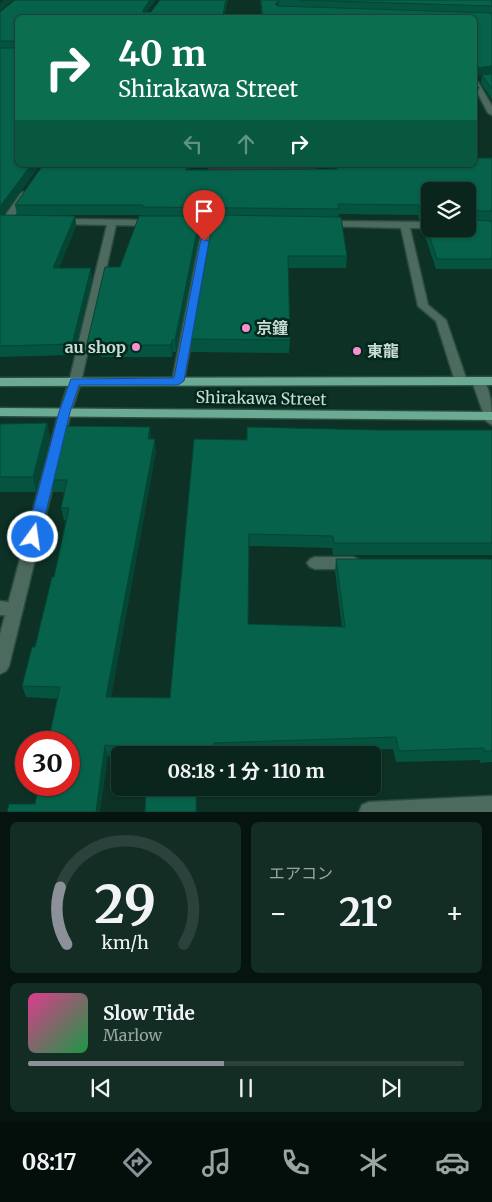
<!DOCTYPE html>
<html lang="ja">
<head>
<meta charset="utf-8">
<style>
	:root { --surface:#0a251c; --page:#132d25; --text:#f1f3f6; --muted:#99a5a3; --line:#2a423b; --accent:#8c9099 }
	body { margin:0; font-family:Merriweather,"Noto Sans JP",serif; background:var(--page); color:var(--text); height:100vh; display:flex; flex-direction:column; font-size:19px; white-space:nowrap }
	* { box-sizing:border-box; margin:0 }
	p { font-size:16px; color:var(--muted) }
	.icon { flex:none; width:28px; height:28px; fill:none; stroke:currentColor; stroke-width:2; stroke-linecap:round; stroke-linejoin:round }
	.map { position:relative; height:812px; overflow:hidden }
	.drawer { display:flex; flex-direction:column; gap:10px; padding:10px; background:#06140f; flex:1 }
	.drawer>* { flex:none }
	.top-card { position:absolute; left:15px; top:15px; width:462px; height:152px; border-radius:8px; box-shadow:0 1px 4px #0004,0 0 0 1px var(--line); background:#0b6e4f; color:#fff; overflow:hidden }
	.buttons { position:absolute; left:421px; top:182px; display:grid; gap:10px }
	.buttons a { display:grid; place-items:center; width:55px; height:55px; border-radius:8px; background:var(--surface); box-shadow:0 1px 4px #0004,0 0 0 1px var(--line); font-size:25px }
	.speed { position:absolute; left:15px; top:731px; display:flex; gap:10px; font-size:25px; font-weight:700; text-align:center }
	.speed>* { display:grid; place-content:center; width:65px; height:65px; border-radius:50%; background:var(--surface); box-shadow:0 1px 4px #0004,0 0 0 1px var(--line); line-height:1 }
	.speed .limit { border:8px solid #d22; background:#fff; color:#111 }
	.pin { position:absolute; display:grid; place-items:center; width:42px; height:42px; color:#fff; margin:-51px -21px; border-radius:50% 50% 50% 0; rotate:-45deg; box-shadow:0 0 5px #0007 }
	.pin .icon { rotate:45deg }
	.me { position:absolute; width:55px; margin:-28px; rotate:14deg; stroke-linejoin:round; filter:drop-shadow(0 0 4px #0008) }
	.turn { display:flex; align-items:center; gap:18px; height:105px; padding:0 20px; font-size:22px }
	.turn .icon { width:65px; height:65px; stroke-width:2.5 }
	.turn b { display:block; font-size:35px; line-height:42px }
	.lanes { display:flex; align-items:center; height:48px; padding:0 20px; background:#0003; justify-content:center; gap:25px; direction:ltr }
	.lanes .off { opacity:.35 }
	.big { font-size:38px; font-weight:700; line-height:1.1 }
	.drawer .card { flex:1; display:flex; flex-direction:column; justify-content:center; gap:8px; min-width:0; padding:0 18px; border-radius:8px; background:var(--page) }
	.drawer .dial { align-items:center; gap:0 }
	.dial svg { height:130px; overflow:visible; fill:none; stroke:var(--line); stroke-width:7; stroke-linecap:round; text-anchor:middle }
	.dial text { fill:var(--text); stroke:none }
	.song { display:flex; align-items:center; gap:15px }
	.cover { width:60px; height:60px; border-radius:8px; background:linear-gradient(135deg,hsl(330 70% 55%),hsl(140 70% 35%)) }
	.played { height:5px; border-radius:2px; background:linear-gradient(90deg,var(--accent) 45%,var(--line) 45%) }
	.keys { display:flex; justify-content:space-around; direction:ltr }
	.heat { display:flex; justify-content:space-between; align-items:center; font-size:28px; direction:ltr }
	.drawer .tiles { flex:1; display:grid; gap:10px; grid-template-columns:1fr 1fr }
	.card:last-child { grid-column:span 2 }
	.trip { position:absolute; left:111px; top:746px; width:270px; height:50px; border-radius:8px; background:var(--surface); box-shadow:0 1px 4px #0004,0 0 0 1px var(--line); font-weight:700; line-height:50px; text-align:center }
	.tabs { display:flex; height:80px; justify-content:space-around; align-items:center; background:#040f0b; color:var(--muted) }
	.tabs .icon { width:35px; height:35px }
	.tabs .current { color:var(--accent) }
	.tabs b { font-size:22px; color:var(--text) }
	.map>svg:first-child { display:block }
	.green { fill:#552f48 }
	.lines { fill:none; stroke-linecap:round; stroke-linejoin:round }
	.lane-casing { stroke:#2b4c41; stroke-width:3 }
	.street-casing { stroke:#2b4c41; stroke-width:3 }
	.primary-casing { stroke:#2b4c41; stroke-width:3 }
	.lane { fill:#4c6a5e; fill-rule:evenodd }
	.street { fill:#4c6a5e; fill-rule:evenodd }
	.primary { fill:#6baa93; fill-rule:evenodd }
	.wall { fill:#055440; fill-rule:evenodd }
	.shaded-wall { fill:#044534 }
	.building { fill:#06624a; stroke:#044534 }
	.route { fill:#1a73e8; stroke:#114b97 }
	.poi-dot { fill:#f591d2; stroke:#03271c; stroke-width:2 }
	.labels { text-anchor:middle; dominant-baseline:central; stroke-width:5; stroke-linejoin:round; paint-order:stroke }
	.poi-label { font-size:16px; font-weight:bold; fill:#c9dcd4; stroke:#03271c; text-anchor:start }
	.street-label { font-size:16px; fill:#c9dcd4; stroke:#03271c }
</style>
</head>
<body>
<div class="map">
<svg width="492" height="812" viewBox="0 0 492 812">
	<rect width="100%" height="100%" fill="#0d3125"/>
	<path class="green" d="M209 165H316L319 176 207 174Z"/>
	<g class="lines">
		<g class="lane-casing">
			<path id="lane" d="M208 221 213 224 184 381 178 385 172 381 203 224Z
				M315 557H353L358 559 361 563 358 567 353 569H315L310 567 307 563 310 559Z
				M0 601 21 604 23 609 21 614 15 616 0 615Z"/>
		</g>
		<g class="street-casing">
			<path id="street" d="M475 80 478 82 492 106V115L488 113 475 88Z
				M24 192 28 195 12 220 10 222H4L2 220 21 193Z
				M60 219 153 220 158 223 153 226 116 225 81 382 71 412 9 666 6 671 0 674V634L59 412 69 382 107 225 57 224 55 222Z
				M185 220 230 221 235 224 230 227 182 225V221Z
				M325 221 430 222V228H410L428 305 446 320 467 381 465 384H457L455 381 436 321 418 306 401 228 322 226V222Z
				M478 377C492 381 492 413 492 425L486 421 472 381Z
				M492 796V812H359L362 805 369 802Z"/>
		</g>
		<g class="primary-casing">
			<path id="primary" d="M492 377V385L0 386V378Z
				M0 408 492 412V420L0 416Z"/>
		</g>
		<use href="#lane" class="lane"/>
		<use href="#street" class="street"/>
		<use href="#primary" class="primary"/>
	</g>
	<path class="wall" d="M160 0H228L224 18H18V165H40L3 215 75 216 76 226 59 268 92 278 74 355 0 357V12H151Z
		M260 0H492V100L481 83 482 75 475 76V18H262Z
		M475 81 479 88 477 97H475Z
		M492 158V269H436L423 230 424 220H419L418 215 339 214 338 217 347 256 346 268H288L290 340 289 353 191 352V339L214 218 200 217 201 227 176 352H173L172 357H101L100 355H89L87 343 143 215H17L15 205 43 165H191L189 170 335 169 334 165H475ZM430 191 468 229H430Z
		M47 423 50 437 36 492H0V424Z
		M378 430H492V555H333L332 548 249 546 248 624 342 627 335 571 336 559H492V762L480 763V760L396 762 393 749 215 755H120V758L108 756 35 804 58 699 26 697 22 686 35 647 54 577 67 520H64L61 508 65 492H53L51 480 151 439 156 451 111 697 170 698 247 440Z
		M146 788H215V793L197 794Z"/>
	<path class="shaded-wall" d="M4 0H13L0 11V3Z
		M150 0H156L143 17V10Z
		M226 0H228L224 18H222Z
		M279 0V6L275 11V4Z
		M492 66V74L475 76V68Z
		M31 165H40L3 215 0 216V206Z
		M188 165H191L187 180 186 170Z
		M75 216 76 226 55 278 53 268Z
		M200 216 201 227 176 352 175 340Z
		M91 268 92 278 74 355 72 344Z
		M172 340 173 352 172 357 171 345Z
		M47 423 50 437 36 492 33 477Z
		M150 427 151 439H148Z
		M155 439 156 451 109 709 106 697Z
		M105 745 108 756 100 812H96Z
		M196 788 197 794V812H196Z"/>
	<path class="building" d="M15 0H150L143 10V12H151L160 0H226L222 18H18V43L17 41H0V12Z
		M261 0H279L275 4 277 6 492 13V66L475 68V18H263Z
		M299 0H492V6Z
		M0 48H18V165H31L1 205 0 206Z
		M492 74V89L482 75Z
		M475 81 479 88H475Z
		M475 158H492V211H469L468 218 470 220 492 221V259H437L424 220H430V229H468V191H430V210H421L419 205 338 204 339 209 143 207V205H15L43 165H188L186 170 337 169 336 165H475Z
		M0 215 75 216 53 268H91L72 344 0 346Z
		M214 215 341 217 347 256H288L290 340 191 339Z
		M139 216H200L175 340H172L171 345H99V343H87L105 267H120Z
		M47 423 33 477H0V424Z
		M65 426 150 427 148 439H155L106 697 170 698 194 439 247 440V427L378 430H492V543H334L333 536 249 534 248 624 345 627 336 559H492V751H484V748L399 751 396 737 214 743V755H149V749L105 745 96 812H7L9 804H35L39 785H69V742H48L60 687 22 686 32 647H35L52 577H54L69 508H61L67 480H51Z
		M146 788H196V812H145Z"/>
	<path class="route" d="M201 239 209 241 184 381 178 385H79L70 412 40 537 38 541 33 542 28 541 26 537 59 412 71 379 174 378Z"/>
	<g class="poi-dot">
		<circle cx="246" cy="328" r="5"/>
		<circle cx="136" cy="347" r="5"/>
		<circle cx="357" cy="351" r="5"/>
	</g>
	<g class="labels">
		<g class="poi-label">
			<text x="256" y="328">京鐘</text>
			<text x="126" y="347" text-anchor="end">au shop</text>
			<text x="367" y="351">東龍</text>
		</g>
		<g class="street-label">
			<text transform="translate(261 398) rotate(1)">Shirakawa Street</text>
		</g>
	</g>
</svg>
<div class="buttons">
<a><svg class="icon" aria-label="layers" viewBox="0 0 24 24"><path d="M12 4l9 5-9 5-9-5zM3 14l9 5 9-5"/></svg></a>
</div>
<div class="speed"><div class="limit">30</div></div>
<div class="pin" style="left:204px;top:241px;background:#d93025"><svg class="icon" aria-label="arrive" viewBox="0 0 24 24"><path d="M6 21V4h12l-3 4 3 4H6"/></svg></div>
<svg class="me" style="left:33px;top:537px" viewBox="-20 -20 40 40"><circle r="17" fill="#1a73e8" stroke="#fff" stroke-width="3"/><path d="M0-11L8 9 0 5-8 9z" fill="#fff"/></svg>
<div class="trip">08:18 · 1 分 · 110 m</div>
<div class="top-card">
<div class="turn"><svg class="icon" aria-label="right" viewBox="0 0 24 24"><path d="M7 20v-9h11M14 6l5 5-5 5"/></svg><div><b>40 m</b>Shirakawa Street</div></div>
<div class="lanes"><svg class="icon off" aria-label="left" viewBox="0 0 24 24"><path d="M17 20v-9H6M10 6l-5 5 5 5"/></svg><svg class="icon off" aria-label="ahead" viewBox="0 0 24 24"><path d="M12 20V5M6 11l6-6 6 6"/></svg><svg class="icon" aria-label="right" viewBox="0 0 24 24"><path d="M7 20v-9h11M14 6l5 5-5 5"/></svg></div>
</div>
</div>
<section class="drawer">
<div class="tiles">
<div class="card dial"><svg viewBox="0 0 100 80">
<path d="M14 69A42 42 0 1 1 86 69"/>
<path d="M14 69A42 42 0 0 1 10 34" stroke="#8c9099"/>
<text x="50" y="56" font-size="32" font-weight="700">29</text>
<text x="50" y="72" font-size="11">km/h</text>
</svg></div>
<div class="card"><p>エアコン</p>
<div class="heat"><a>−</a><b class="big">21°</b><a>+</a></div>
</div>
<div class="card">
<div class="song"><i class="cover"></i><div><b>Slow Tide</b><p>Marlow</p></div></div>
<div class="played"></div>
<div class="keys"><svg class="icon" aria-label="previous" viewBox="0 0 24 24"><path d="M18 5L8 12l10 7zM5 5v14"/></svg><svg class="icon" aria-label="pause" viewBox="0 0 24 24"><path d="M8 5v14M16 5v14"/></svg><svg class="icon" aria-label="next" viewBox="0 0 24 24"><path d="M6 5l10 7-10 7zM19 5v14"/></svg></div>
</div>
</div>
</section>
<nav class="tabs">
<b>08:17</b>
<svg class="icon current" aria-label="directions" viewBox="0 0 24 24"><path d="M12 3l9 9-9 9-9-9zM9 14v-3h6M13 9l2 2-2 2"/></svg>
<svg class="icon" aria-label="music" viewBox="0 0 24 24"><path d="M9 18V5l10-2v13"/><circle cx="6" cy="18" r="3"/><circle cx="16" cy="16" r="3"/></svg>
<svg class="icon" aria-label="phone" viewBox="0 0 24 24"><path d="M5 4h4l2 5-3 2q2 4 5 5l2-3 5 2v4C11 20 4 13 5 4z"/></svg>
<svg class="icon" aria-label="climate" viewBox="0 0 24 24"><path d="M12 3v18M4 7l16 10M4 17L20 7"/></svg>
<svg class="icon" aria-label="car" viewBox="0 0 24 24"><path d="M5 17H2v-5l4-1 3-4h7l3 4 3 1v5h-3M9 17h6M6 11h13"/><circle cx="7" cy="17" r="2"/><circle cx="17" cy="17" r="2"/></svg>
</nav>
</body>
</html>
